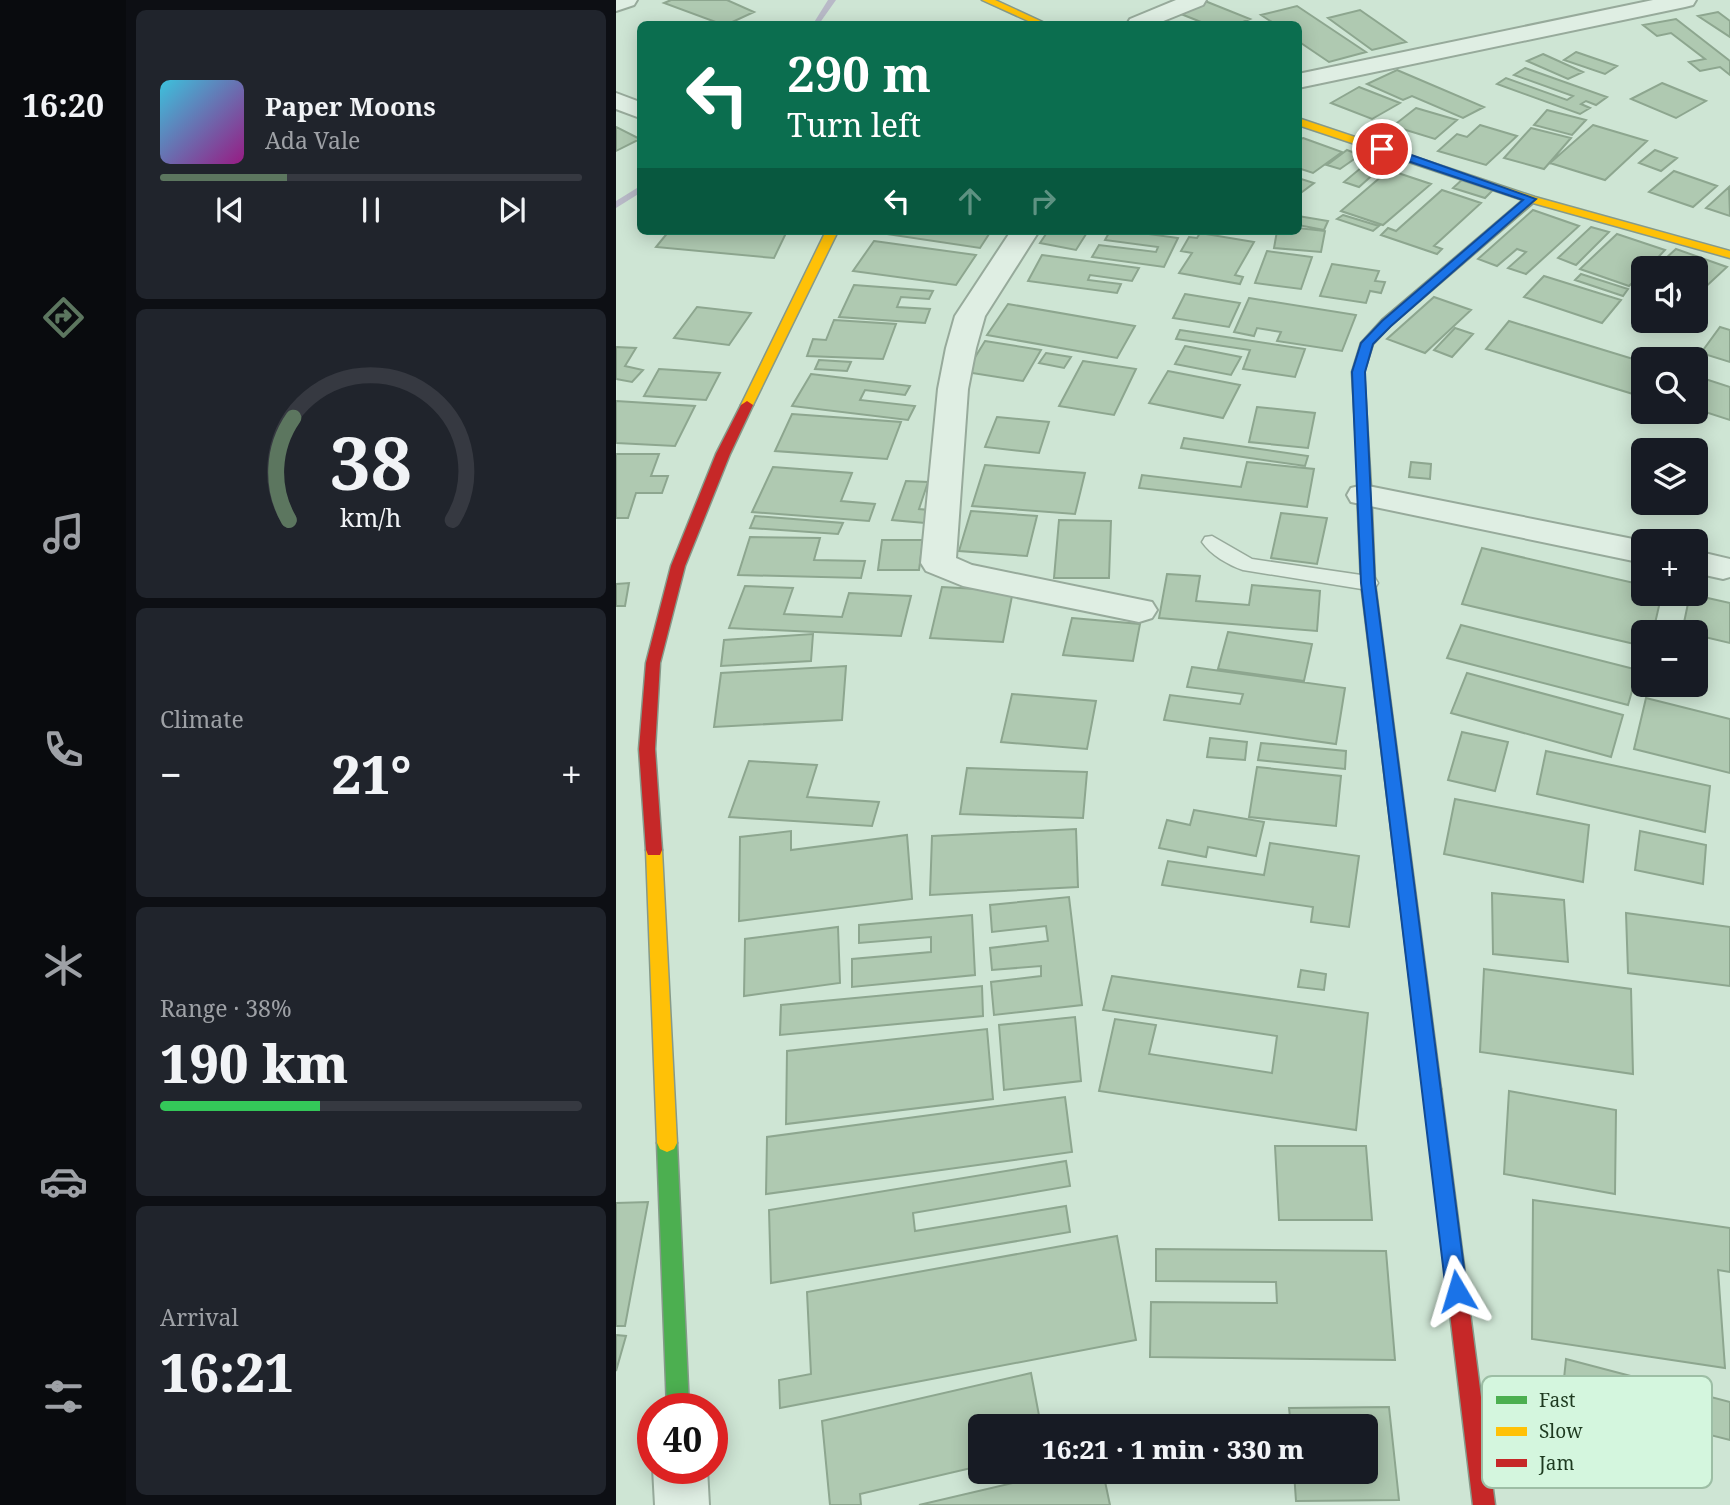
<!DOCTYPE html>
<html lang="en">
<head>
<meta charset="utf-8">
<style>
	:root { --surface:#171b24; --page:#20242c; --text:#f1f3f6; --muted:#9ea1a6; --line:#363941; --accent:#5c765f }
	body { margin:0; font-family:"Noto Serif",serif; background:var(--page); color:var(--text); height:100vh; display:flex; flex-direction:column; font-size:26px; white-space:nowrap }
	* { box-sizing:border-box; margin:0 }
	p { font-size:23px; color:var(--muted) }
	.icon { flex:none; width:38px; height:38px; fill:none; stroke:currentColor; stroke-width:2; stroke-linecap:round; stroke-linejoin:round }
	.map { position:relative; flex:1; overflow:hidden }
	.details { display:flex; flex-direction:column; gap:10px; padding:10px; background:#0d0f14; width:490px }
	.details>* { flex:none }
	.top-card { position:absolute; left:21px; top:21px; width:665px; height:214px; border-radius:10px; box-shadow:0 4px 18px #0003; background:#0b6e4f; color:#fff; overflow:hidden }
	.buttons { position:absolute; left:1015px; top:256px; display:grid; gap:14px }
	.buttons a { display:grid; place-items:center; width:77px; height:77px; border-radius:10px; background:var(--surface); box-shadow:0 4px 18px #0003; font-size:35px }
	.speed { position:absolute; left:21px; top:1393px; display:flex; gap:14px; font-size:35px; font-weight:700; text-align:center }
	.speed>* { display:grid; place-content:center; width:91px; height:91px; border-radius:50%; background:var(--surface); box-shadow:0 4px 18px #0003; line-height:1 }
	.speed .limit { border:10px solid #d22; background:#fff; color:#111 }
	.pin { position:absolute; display:grid; place-items:center; width:60px; height:60px; color:#fff; margin:-30px; border:4px solid #fff; border-radius:50%; box-shadow:0 2px 7px #0007 }
	.me { position:absolute; width:77px; margin:-38px; rotate:353deg; stroke-linejoin:round; filter:drop-shadow(0 0 5px #0008) }
	.turn { display:flex; align-items:center; gap:24px; height:147px; padding:0 35px; font-size:32px }
	.turn .icon { width:91px; height:91px; stroke-width:2.5 }
	.turn b { display:block; font-size:49px; line-height:60px }
	.lanes { display:flex; align-items:center; height:66px; padding:0 35px; background:#0003; justify-content:center; gap:35px; direction:ltr }
	.lanes .off { opacity:.35 }
	.big { font-size:52px; font-weight:800; line-height:1.1 }
	.details .card { flex:1; display:flex; flex-direction:column; justify-content:center; gap:10px; min-width:0; padding:0 24px; border-radius:10px; background:var(--page) }
	.details .dial { align-items:center; gap:0 }
	.dial svg { height:182px; overflow:visible; fill:none; stroke:var(--line); stroke-width:7; stroke-linecap:round; text-anchor:middle }
	.dial text { fill:var(--text); stroke:none }
	.song { display:flex; align-items:center; gap:21px }
	.cover { width:84px; height:84px; border-radius:10px; background:linear-gradient(135deg,hsl(190 70% 55%),hsl(310 70% 35%)) }
	.played { height:7px; border-radius:4px; background:linear-gradient(90deg,var(--accent) 30%,var(--line) 30%) }
	.keys { display:flex; justify-content:space-around; direction:ltr }
	.heat { display:flex; justify-content:space-between; align-items:center; font-size:38px; direction:ltr }
	.charge { height:10px; border-radius:5px; background:linear-gradient(90deg,#34c759 38%,var(--line) 0) }
	.trip { position:absolute; left:352px; top:1414px; width:410px; height:70px; border-radius:10px; background:var(--surface); box-shadow:0 4px 18px #0003; font-weight:800; line-height:70px; text-align:center }
	main { display:flex; flex:1; min-height:0 }
	.tab-bar { display:flex; flex-direction:column; width:126px; justify-content:space-around; align-items:center; background:#090b0e; color:var(--muted) }
	.tab-bar .icon { width:49px; height:49px }
	.tab-bar .active { color:var(--accent) }
	.tab-bar b { font-size:32px; color:var(--text) }
	.map>svg:first-child { display:block }
	.lines { fill:none; stroke-linecap:round; stroke-linejoin:round }
	.stream { fill:#b8b9c7; fill-rule:evenodd }
	.building { fill:#afc9b1; stroke:#8da68f; stroke-width:2 }
	.lane-casing { stroke:#97aa9b; stroke-width:3 }
	.street-casing { stroke:#97aa9b; stroke-width:4 }
	.fast-casing { stroke:#869a8a; stroke-width:3 }
	.slow-casing { stroke:#869a8a; stroke-width:3 }
	.jam-casing { stroke:#869a8a; stroke-width:3 }
	.lane { fill:#dfeee3; fill-rule:evenodd }
	.street { fill:#dfeee3; fill-rule:evenodd }
	.fast { fill:#4caf50; fill-rule:evenodd }
	.slow { fill:#ffc107; fill-rule:evenodd }
	.jam { fill:#c62828; fill-rule:evenodd }
	.route { fill:#1a73e8; stroke:#114b97; stroke-width:2 }
	.key { fill:#d4f6de; stroke:#9dbea5; stroke-width:2 }
	.key-label { font-size:19px; fill:#1e3a20 }
</style>
</head>
<body>
<main>
<nav class="tab-bar">
<b>16:20</b>
<svg class="icon active" aria-label="directions" viewBox="0 0 24 24"><path d="M12 3l9 9-9 9-9-9zM9 14v-3h6M13 9l2 2-2 2"/></svg>
<svg class="icon" aria-label="music" viewBox="0 0 24 24"><path d="M9 18V5l10-2v13"/><circle cx="6" cy="18" r="3"/><circle cx="16" cy="16" r="3"/></svg>
<svg class="icon" aria-label="phone" viewBox="0 0 24 24"><path d="M5 4h4l2 5-3 2q2 4 5 5l2-3 5 2v4C11 20 4 13 5 4z"/></svg>
<svg class="icon" aria-label="climate" viewBox="0 0 24 24"><path d="M12 3v18M4 7l16 10M4 17L20 7"/></svg>
<svg class="icon" aria-label="car" viewBox="0 0 24 24"><path d="M5 17H2v-5l4-1 3-4h7l3 4 3 1v5h-3M9 17h6M6 11h13"/><circle cx="7" cy="17" r="2"/><circle cx="17" cy="17" r="2"/></svg>
<svg class="icon" aria-label="filters" viewBox="0 0 24 24"><path d="M4 7h16M4 17h16"/><circle cx="9" cy="7" r="2"/><circle cx="15" cy="17" r="2"/></svg>
</nav>
<section class="details">
<div class="card">
<div class="song"><i class="cover"></i><div><b>Paper Moons</b><p>Ada Vale</p></div></div>
<div class="played"></div>
<div class="keys"><svg class="icon" aria-label="previous" viewBox="0 0 24 24"><path d="M18 5L8 12l10 7zM5 5v14"/></svg><svg class="icon" aria-label="pause" viewBox="0 0 24 24"><path d="M8 5v14M16 5v14"/></svg><svg class="icon" aria-label="next" viewBox="0 0 24 24"><path d="M6 5l10 7-10 7zM19 5v14"/></svg></div>
</div>
<div class="card dial"><svg viewBox="0 0 100 80">
<path d="M14 69A42 42 0 1 1 86 69"/>
<path d="M14 69A42 42 0 0 1 16 24" stroke="#5c765f"/>
<text x="50" y="56" font-size="32" font-weight="700">38</text>
<text x="50" y="72" font-size="11">km/h</text>
</svg></div>
<div class="card"><p>Climate</p>
<div class="heat"><a>−</a><b class="big">21°</b><a>+</a></div>
</div>
<div class="card"><p>Range · 38%</p><b class="big">190 km</b><div class="charge"></div></div>
<div class="card"><p>Arrival</p><b class="big">16:21</b></div>
</section>
<div class="map">
<svg width="1114" height="1505" viewBox="0 0 1114 1505">
	<rect width="100%" height="100%" fill="#cee5d4"/>
	<g class="lines">
		<path class="stream" d="M212 0H220L203 24H197Z
			M21 188H24V193L0 208V201Z"/>
	</g>
	<path class="building" d="M55 0H111L138 12 112 24H105L48 3Z
		M589 1 634 19 622 24H590L565 14Z
		M681 6 750 52 713 62 682 41V24H659L645 15Z
		M744 10 790 42 756 50 712 18Z
		M1102 12 1114 21V37L1082 16Z
		M1060 19 1114 61V75L1104 67 1084 71 1073 62 1089 59 1055 33 1041 36 1027 25Z
		M960 52 1001 66 989 74 948 60Z
		M927 54 967 72 952 79 911 61Z
		M909 68 991 97 980 105 970 101 965 104 974 108 964 114 881 84 890 78 951 100 957 96 898 75Z
		M781 70 868 107 847 118 796 96 787 100 751 84Z
		M1046 83 1090 101 1060 118 1015 99Z
		M743 87 784 103 756 119 715 103Z
		M800 108 841 120 819 139 777 126Z
		M931 110 970 120 956 135 918 125Z
		M864 125 901 136 870 165 822 151 841 134 851 137Z
		M977 125 1031 141 989 180 934 163Z
		M0 127 24 139 0 151Z
		M915 128 955 138 928 169 888 158Z
		M687 138 726 152 697 173 682 168V141Z
		M731 150 744 155 724 169 711 165Z
		M1039 150 1061 158 1045 171 1023 163Z
		M746 167 761 171 743 187 728 182Z
		M773 170 815 184 767 225 725 211Z
		M1058 171 1101 186 1077 207 1033 192Z
		M682 178 698 183 682 195Z
		M848 178 879 188 869 198 837 188Z
		M1113 187 1114 216 1090 208Z
		M826 190 865 203 818 246 826 249 821 254 765 235 772 228 780 231Z
		M917 210 963 226 910 274 892 268 910 252 901 249 881 266 862 259Z
		M727 215 763 226 757 231 721 219Z
		M682 216 712 221 708 230 682 225Z
		M975 227 993 232 960 265 942 258Z
		M682 228 709 231 705 252 658 248 661 231H682Z
		M53 231H171L158 258 40 247Z
		M251 231H375L364 248Z
		M432 231H472L460 250 424 243Z
		M494 231H511L562 238 548 267 476 257 483 245 540 252 542 247 489 240Z
		M584 233 638 242 619 275 627 277 624 284 563 273 576 253 565 251 573 237 581 238Z
		M1001 234 1049 250 1032 268H1027V272L1013 286 964 269Z
		M258 241 360 255 340 285 237 271Z
		M1060 249 1111 267 1084 292 1080 290V268H1039Z
		M651 251 696 257 685 289 639 283Z
		M426 255 523 268 516 281 474 275 472 280 505 284 501 293 412 281Z
		M716 264 763 271 759 281 769 282 765 293 754 291 750 303 704 296Z
		M965 274 1012 289 1007 296 959 280Z
		M928 276 1005 300 986 323 908 297Z
		M238 285 317 291 313 299 285 297 281 307 314 309 309 323 223 317Z
		M569 294 624 303 613 327 557 318Z
		M818 297 855 310 809 353 771 339Z
		M633 298 740 315 726 351 661 341 665 332 641 328 638 336 618 332Z
		M392 304 519 326 501 358 371 335Z
		M81 307 135 313 113 345 58 338Z
		M218 320 280 324 267 359 191 356 197 339 210 340Z
		M893 321 1027 362V379L1017 394 870 349Z
		M1104 327 1114 330V362L1085 353Z
		M839 328 857 334 836 357 818 350Z
		M564 330 689 349 679 377 627 369 634 350 560 339Z
		M369 341 425 350 407 381 350 372Z
		M569 346 625 357 615 375 559 364Z
		M0 347 20 348 9 366 27 370 16 382 0 379Z
		M430 353 455 357 448 368 423 363Z
		M203 360 235 362 231 371 199 369Z
		M467 361 520 369 498 415 443 406Z
		M43 369 104 373 90 400 28 396Z
		M552 371 624 385 607 418 533 403Z
		M195 374 294 386 289 395 249 390 244 400 299 406 292 420 176 406Z
		M1080 376 1114 387V420L1080 409Z
		M0 401 79 406 59 446 0 443Z
		M641 407 699 413 692 448 633 442Z
		M176 414 285 422 271 459 159 451Z
		M381 417 433 422 423 453 369 447Z
		M568 438 692 456 689 466 565 448Z
		M0 454H43L35 476H52L46 493H20L12 518H0Z
		M631 462 698 469 691 507 523 488 526 475 625 487Z
		M795 462 815 464 814 479 793 477Z
		M369 465 469 473 459 514 356 506Z
		M157 467 236 473 225 501 259 504 253 521 136 512Z
		M290 481 312 482 303 509 324 511 320 524 276 520Z
		M355 511 421 516 411 556 343 551Z
		M665 513 711 518 701 564 655 558Z
		M139 516 227 523 222 534 134 528Z
		M443 520 495 521 493 578H438Z
		M134 537 204 538 198 560 249 561 245 578 122 575Z
		M266 540H307L303 570H262Z
		M866 548 1027 585V593H1046L1037 632H1027V646L846 604Z
		M551 574 584 576 580 601 633 605 636 585 704 591 701 631 543 618Z
		M13 583 9 606H0V584Z
		M129 586 177 588 168 614 226 617 233 593 295 596 285 636 113 628Z
		M326 587 397 591 387 642 314 638Z
		M1074 594 1114 603V643L1080 635V632H1066Z
		M456 618 524 624 517 661 447 655Z
		M845 625 1022 670 1012 705 831 658Z
		M612 632 696 644 688 681 602 669Z
		M197 634 195 661 105 666 108 640Z
		M230 666 226 720 98 727 105 673Z
		M576 667 729 688 720 744 548 720 554 695 624 704 627 694 571 687Z
		M851 673 1007 715 995 757 835 713Z
		M396 694 480 701 471 749 385 742Z
		M1030 698 1114 719V773L1018 749Z
		M846 732 892 742 879 791 832 780Z
		M594 738 631 742 629 760 591 757Z
		M645 743 730 751 729 769 642 760Z
		M930 751 1094 786 1089 832 921 794Z
		M133 761 201 765 191 797 263 802 256 826 113 817Z
		M641 767 725 776 720 826 633 817Z
		M351 768 471 772 467 818 344 814Z
		M839 799 973 825 967 882 828 854Z
		M578 810 648 822 640 856 592 847 590 857 543 848 551 820 574 825Z
		M460 829 462 887 314 895 316 836Z
		M175 831V850L291 835 296 899 123 921 124 837Z
		M1024 831 1090 845 1087 884 1019 870Z
		M654 843 743 856 733 927 695 922 697 907 546 885 552 861 648 875Z
		M876 893 948 900 952 962 877 954Z
		M453 897 466 1005 378 1015 375 982 425 976V966L376 970 374 948 432 941 430 926 376 932 374 905Z
		M1010 913 1114 927V986L1012 973Z
		M356 915 359 975 236 987V959L315 952V937L243 943V925Z
		M222 927 224 983 128 996 129 939Z
		M868 969 1015 989 1017 1074 864 1052Z
		M685 970 710 974 708 990 682 987Z
		M496 976 752 1013 740 1130 483 1091 499 1019 540 1025 533 1054 656 1073 661 1036 487 1010Z
		M366 986 367 1016 164 1035 165 1005Z
		M459 1017 465 1081 388 1090 383 1025Z
		M371 1029 377 1099 170 1124 171 1051Z
		M893 1091 1000 1110 999 1194 888 1174Z
		M449 1097 456 1152 150 1194 151 1137Z
		M659 1146H750L756 1220H663Z
		M450 1161 454 1186 297 1213 299 1231 450 1206 454 1232 155 1283 153 1210Z
		M917 1200 1114 1228V1272L1102 1270 1109 1368 916 1339Z
		M32 1202 9 1326H0V1203Z
		M501 1236 520 1340 164 1408 163 1380 195 1374 191 1292Z
		M540 1249 770 1251 779 1360 534 1357 535 1302 661 1303 660 1282 540 1281Z
		M0 1335 10 1336 0 1371Z
		M950 1359 1114 1402V1440L1039 1421 1035 1473 941 1447Z
		M415 1373 425 1426H364V1466L244 1494 245 1505H214L206 1421Z
		M773 1407 783 1500 680 1501 678 1472H749V1426H675L673 1408Z
		M443 1472H487L494 1505H303Z"/>
	<g class="lines">
		<g class="lane-casing">
			<path id="lane" d="M596 536 636 559 752 576 759 578 762 583 759 588 752 590 627 570C612 565 595 555 586 542L589 537Z"/>
		</g>
		<g class="street-casing">
			<path id="street" d="M0 0H21L18 5 0 11Z
				M560 0H590L587 5 540 24H511L514 19Z
				M1037 0H1080L1077 5 1069 7 682 88V74Z
				M0 93 24 102V118L0 109Z
				M395 231H423L369 316 360 348 352 389 340 558 356 565 536 602 541 610 536 618 523 622 347 586 310 571 305 563 322 389 330 348 339 316Z
				M747 485 1027 541V563L735 502 731 495 735 488Z
				M1080 551 1114 559V577L1107 579 1080 573Z
				M37 1468H91L93 1505H39Z"/>
		</g>
		<g class="fast-casing">
			<path id="fast" d="M748 484 755 488 759 583 825 1089 823 1095 816 1097 809 1095 807 1089 745 583 741 488Z
				M51 1134 58 1137 61 1143 73 1409H51L41 1143 44 1137Z"/>
		</g>
		<g class="slow-casing">
			<path id="slow" d="M366 0H379L431 24H419Z
				M682 118 919 197 1114 251V258L917 203 774 326 757 344 748 372 755 488 753 491H743L736 372 745 343 766 320 907 200 682 125Z
				M210 231H222L137 405 131 409 127 408 125 405Z
				M38 844 44 845 46 850 61 1143 58 1149 51 1152 44 1149 41 1143 30 850 32 845Z"/>
		</g>
		<g class="jam-casing">
			<path id="jam" d="M131 401 137 405 114 454 69 566 44 663 39 749 46 850 44 855H32L30 850 23 749 30 663 55 566 100 454 125 405Z
				M816 1081 823 1083 825 1089 879 1505H857L807 1089 809 1083Z"/>
		</g>
		<use href="#lane" class="lane"/>
		<use href="#street" class="street"/>
		<use href="#fast" class="fast"/>
		<use href="#slow" class="slow"/>
		<use href="#jam" class="jam"/>
	</g>
	<path class="route" d="M762 146H770L920 199 775 326 757 344 749 372 759 583 851 1291 848 1298 841 1301 833 1298 830 1291 745 583 736 372 745 343 766 321 907 200 762 151Z"/>
	<rect x="866" y="1376" width="230" height="112" rx="10" class="key"/>
	<rect x="880" y="1396" width="31" height="8" fill="#4caf50"/>
	<rect x="880" y="1427" width="31" height="9" fill="#ffc107"/>
	<rect x="880" y="1459" width="31" height="8" fill="#c62828"/>
	<g class="key-label">
		<text x="923" y="1407">Fast</text>
		<text x="923" y="1438">Slow</text>
		<text x="923" y="1470">Jam</text>
	</g>
</svg>
<div class="buttons">
<a><svg class="icon" aria-label="sound" viewBox="0 0 24 24"><path d="M4 9h4l5-4v14l-5-4H4zM17 9q2 3 0 6"/></svg></a>
<a><svg class="icon" aria-label="search" viewBox="0 0 24 24"><circle cx="10" cy="10" r="6"/><path d="M15 15l6 6"/></svg></a>
<a><svg class="icon" aria-label="layers" viewBox="0 0 24 24"><path d="M12 4l9 5-9 5-9-5zM3 14l9 5 9-5"/></svg></a>
<a>+</a>
<a>−</a>
</div>
<div class="speed"><div class="limit">40</div></div>
<div class="pin" style="left:766px;top:149px;background:#d93025"><svg class="icon" aria-label="arrive" viewBox="0 0 24 24"><path d="M6 21V4h12l-3 4 3 4H6"/></svg></div>
<svg class="me" style="left:841px;top:1291px" viewBox="-20 -20 40 40"><path d="M0-17L14 15 0 8-14 15z" fill="#1a73e8" stroke="#fff" stroke-width="4"/></svg>
<div class="trip">16:21 · 1 min · 330 m</div>
<div class="top-card">
<div class="turn"><svg class="icon" aria-label="left" viewBox="0 0 24 24"><path d="M17 20v-9H6M10 6l-5 5 5 5"/></svg><div><b>290 m</b>Turn left</div></div>
<div class="lanes"><svg class="icon" aria-label="left" viewBox="0 0 24 24"><path d="M17 20v-9H6M10 6l-5 5 5 5"/></svg><svg class="icon off" aria-label="ahead" viewBox="0 0 24 24"><path d="M12 20V5M6 11l6-6 6 6"/></svg><svg class="icon off" aria-label="right" viewBox="0 0 24 24"><path d="M7 20v-9h11M14 6l5 5-5 5"/></svg></div>
</div>
</div>
</main>
</body>
</html>
